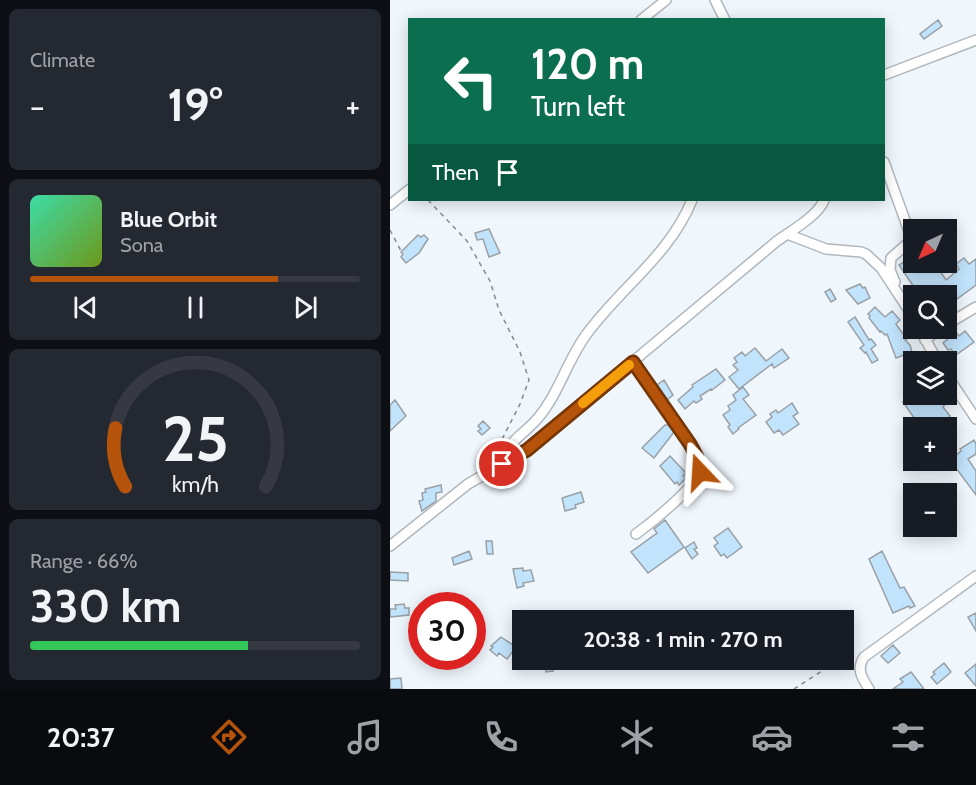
<!DOCTYPE html>
<html lang="en">
<head>
<meta charset="utf-8">
<style>
	:root { --surface:#171b24; --page:#242831; --text:#f1f3f6; --muted:#9ea1a6; --line:#363941; --accent:#b45309 }
	body { margin:0; font-family:Cabin,sans-serif; background:var(--page); color:var(--text); height:100vh; display:flex; flex-direction:column; font-size:22px; white-space:nowrap }
	* { box-sizing:border-box; margin:0 }
	p { font-size:20px; color:var(--muted) }
	.icon { flex:none; width:33px; height:33px; fill:none; stroke:currentColor; stroke-width:2; stroke-linecap:round; stroke-linejoin:round }
	.map { position:relative; flex:1; overflow:hidden }
	.details { display:flex; flex-direction:column; gap:9px; padding:9px; background:#0d0f14; width:390px }
	.details>* { flex:none }
	.hud { position:absolute; left:18px; top:18px; width:477px; height:183px; border-radius:0px; box-shadow:0 3px 15px #0003; background:#0b6e4f; color:#fff; overflow:hidden }
	.needle { width:39px; rotate:224deg }
	.tools { position:absolute; left:513px; top:219px; display:grid; gap:12px }
	.tools a { display:grid; place-items:center; width:54px; height:54px; border-radius:0px; background:var(--surface); box-shadow:0 3px 15px #0003; font-size:30px }
	.speed { position:absolute; left:18px; top:592px; display:flex; gap:12px; font-size:30px; font-weight:700; text-align:center }
	.speed>* { display:grid; place-content:center; width:78px; height:78px; border-radius:50%; background:var(--surface); box-shadow:0 3px 15px #0003; line-height:1 }
	.speed .limit { border:9px solid #d22; background:#fff; color:#111 }
	.pin { position:absolute; display:grid; place-items:center; width:51px; height:51px; color:#fff; margin:-26px; border:3px solid #fff; border-radius:50%; box-shadow:0 2px 6px #0007 }
	.me { position:absolute; width:66px; margin:-33px; rotate:340deg; stroke-linejoin:round; filter:drop-shadow(0 0 4px #0008) }
	.turn { display:flex; align-items:center; gap:21px; height:126px; padding:0 24px; font-size:27px }
	.turn .icon { width:78px; height:78px; stroke-width:2.5 }
	.turn b { display:block; font-size:42px; line-height:51px }
	.then { display:flex; align-items:center; height:57px; padding:0 24px; background:#0003; gap:12px; font-size:22px }
	.big { font-size:45px; font-weight:800; line-height:1.1 }
	.details .card { flex:1; display:flex; flex-direction:column; justify-content:center; gap:9px; min-width:0; padding:0 21px; border-radius:9px; background:var(--page) }
	.details .dial { align-items:center; gap:0 }
	.dial svg { height:156px; overflow:visible; fill:none; stroke:var(--line); stroke-width:7; stroke-linecap:round; text-anchor:middle }
	.dial text { fill:var(--text); stroke:none }
	.song { display:flex; align-items:center; gap:18px }
	.cover { width:72px; height:72px; border-radius:9px; background:linear-gradient(135deg,hsl(160 70% 55%),hsl(80 70% 35%)) }
	.played { height:6px; border-radius:3px; background:linear-gradient(90deg,var(--accent) 75%,var(--line) 75%) }
	.keys { display:flex; justify-content:space-around; direction:ltr }
	.heat { display:flex; justify-content:space-between; align-items:center; font-size:33px; direction:ltr }
	.charge { height:9px; border-radius:4px; background:linear-gradient(90deg,#34c759 66%,var(--line) 0) }
	.trip { position:absolute; left:122px; top:610px; width:342px; height:60px; border-radius:0px; background:var(--surface); box-shadow:0 3px 15px #0003; font-weight:800; line-height:60px; text-align:center }
	.dock { display:flex; height:96px; justify-content:space-around; align-items:center; background:#090b0e; color:var(--muted) }
	.dock .icon { width:42px; height:42px }
	.dock .current { color:var(--accent) }
	.dock b { font-size:27px; color:var(--text) }
	main { display:flex; flex:1; min-height:0 }
	.map>svg:first-child { display:block }
	.building { fill:#c2e3fc; stroke:#99a0a6; stroke-width:1.5 }
	.lines { fill:none; stroke-linecap:round; stroke-linejoin:round }
	.minor-casing { stroke:#b0b7bd; stroke-width:12 }
	.path { stroke:#868a8e; stroke-width:1.5; stroke-dasharray:4.5 4.5; stroke-linecap:butt }
	.minor { stroke:#fff; stroke-width:9 }
	.route-casing { stroke:#753606; stroke-width:15 }
	.route { stroke:#b45309; stroke-width:10 }
	.slow { stroke:#f59e0b; stroke-width:10 }
</style>
</head>
<body>
<main>
<section class="details">
<div class="card"><p>Climate</p>
<div class="heat"><a>−</a><b class="big">19°</b><a>+</a></div>
</div>
<div class="card">
<div class="song"><i class="cover"></i><div><b>Blue Orbit</b><p>Sona</p></div></div>
<div class="played"></div>
<div class="keys"><svg class="icon" aria-label="previous" viewBox="0 0 24 24"><path d="M18 5L8 12l10 7zM5 5v14"/></svg><svg class="icon" aria-label="pause" viewBox="0 0 24 24"><path d="M8 5v14M16 5v14"/></svg><svg class="icon" aria-label="next" viewBox="0 0 24 24"><path d="M6 5l10 7-10 7zM19 5v14"/></svg></div>
</div>
<div class="card dial"><svg viewBox="0 0 100 80">
<path d="M14 69A42 42 0 1 1 86 69"/>
<path d="M14 69A42 42 0 0 1 9 39" stroke="#b45309"/>
<text x="50" y="56" font-size="32" font-weight="700">25</text>
<text x="50" y="72" font-size="11">km/h</text>
</svg></div>
<div class="card"><p>Range · 66%</p><b class="big">330 km</b><div class="charge"></div></div>
</section>
<div class="map">
<svg width="586" height="689" viewBox="0 0 586 689">
	<rect width="100%" height="100%" fill="#eff6fc"/>
	<path class="building" d="M548 20 552 26 534 39 530 34Z
		M99 229 110 253 99 257 93 239 87 240 85 233Z
		M28 235 31 237 34 235 38 239 29 253 16 263 11 257 13 254 11 252Z
		M524 256V269L532 262H556L548 268 556 280 569 269 566 264 574 258 579 264 586 259V285L556 307V296H531L528 291 522 296 518 291 524 287 509 265Z
		M470 284 473 288 475 287 480 298 468 304 456 290Z
		M440 289 446 299 441 302 435 292Z
		M485 307 495 317 502 311 510 320 506 324 513 334 520 329 524 335 515 340 520 345 522 352 506 358 497 334 495 335 491 331 490 332 479 318 480 316 478 314Z
		M465 317 479 340 481 339 486 345 481 349 488 360 482 363 476 352 475 353 470 348 474 345 458 322Z
		M575 331 584 342 566 355 561 349 558 350 553 343 566 332 569 336Z
		M365 348 376 361 392 349 399 358 384 368 382 364 349 389 339 377 348 370 343 365 347 362 344 358 352 352 355 356Z
		M326 369 335 380 322 390 321 389 310 396 312 399 306 403 304 401 295 409 288 400 303 387 302 385Z
		M274 380 283 395 277 400 267 385Z
		M353 387 359 395 353 399 366 415 348 428 349 429 343 434 338 427 340 425 333 415 340 410 338 406 346 400 343 395Z
		M523 394H547L555 404 553 407 560 416 548 428 543 425 531 428 513 402Z
		M5 400 16 416 0 431V405Z
		M402 403 408 413 403 416 409 424 393 435 389 430 384 433 376 422 382 417 380 414 386 410 388 413Z
		M93 421 100 428 92 435 88 431 91 429 88 426Z
		M275 425H278L284 432 264 458 252 448Z
		M584 440 586 444V454L578 459 586 471V495L560 460 571 451 570 449Z
		M280 456 296 473 293 476 296 478 289 485 287 482 285 484 270 466Z
		M51 485 52 492 46 493V501L32 511 29 501 33 500 32 493 36 492 35 489Z
		M191 492 194 502 185 505 186 508 175 511 172 498Z
		M275 520 294 547 258 573 241 552 267 533 264 529Z
		M338 528 352 547 337 558 334 554 331 556 324 546 328 543 324 538Z
		M96 541H102L103 554H97Z
		M304 542 307 548 304 549 308 554 302 559 295 548Z
		M79 551 82 559 64 565 62 558Z
		M492 551 510 588 514 587 525 606 520 608 519 606 503 613 479 559Z
		M133 568V571L141 570 144 581 133 583 134 586 127 588 123 569Z
		M0 572 18 573V581L0 580Z
		M14 604 15 608H19V615L0 617V609H6L5 605Z
		M586 613V631L578 617Z
		M111 637 126 647 117 659 109 653 107 656 100 650 103 647 101 646Z
		M503 645 510 653 498 663 491 656Z
		M154 660H182L183 663 163 667V671L156 672Z
		M554 663 561 672 547 684 541 677 545 674 543 672Z
		M586 664V686L575 673Z
		M521 672 534 689H503L513 682 510 679Z
		M11 678 12 689H0V679Z"/>
	<g class="lines">
		<g class="minor-casing">
			<path id="minor" d="M325 0 335 20
				M251 20 276 0
				M494 75 586 40
				M494 162 521 237 518 243 501 258 500 270 505 282
				M0 205 20 189
				M397 234 436 249 471 252 476 254 491 268 524 318
				M556 325 586 307
				M529 328 548 362
				M535 340 551 328
				M243 362 300 444 311 468C308 486 261 523 246 534
				M556 374 586 419
				M108 467C111 460 114 453 119 447 127 436 139 429 148 418 169 393 177 361 196 335 230 288 280 255 302 200
				M0 546 78 484 137 450 387 241C401 231 429 215 434 200
				M479 689C472 678 466 669 474 657L586 576"/>
		</g>
		<path class="path" d="M38 200 77 241 100 281 109 310 130 352 139 380 130 404 107 449
			M0 230 11 251
			M404 689 435 669 462 664"/>
		<use href="#minor" class="minor"/>
	</g>
	<g class="lines">
		<g class="route-casing">
			<path id="route" d="M112 464 137 450 243 362 300 444 307 457 310 472"/>
		</g>
		<use href="#route" class="route"/>
		<path class="slow" d="M193 403 239 365"/>
	</g>
</svg>
<div class="tools">
<a><svg class="needle" viewBox="-14 -14 28 28"><path d="M0-13l5 13h-10z" fill="#e53935"/><path d="M0 13l5-13h-10z" fill="#9ea1a6"/></svg></a>
<a><svg class="icon" aria-label="search" viewBox="0 0 24 24"><circle cx="10" cy="10" r="6"/><path d="M15 15l6 6"/></svg></a>
<a><svg class="icon" aria-label="layers" viewBox="0 0 24 24"><path d="M12 4l9 5-9 5-9-5zM3 14l9 5 9-5"/></svg></a>
<a>+</a>
<a>−</a>
</div>
<div class="speed"><div class="limit">30</div></div>
<div class="pin" style="left:112px;top:464px;background:#d93025"><svg class="icon" aria-label="arrive" viewBox="0 0 24 24"><path d="M6 21V4h12l-3 4 3 4H6"/></svg></div>
<svg class="me" style="left:310px;top:472px" viewBox="-20 -20 40 40"><path d="M0-17L14 15 0 8-14 15z" fill="#b45309" stroke="#fff" stroke-width="4"/></svg>
<div class="trip">20:38 · 1 min · 270 m</div>
<div class="hud">
<div class="turn"><svg class="icon" aria-label="left" viewBox="0 0 24 24"><path d="M17 20v-9H6M10 6l-5 5 5 5"/></svg><div><b>120 m</b>Turn left</div></div>
<div class="then">Then<svg class="icon" aria-label="arrive" viewBox="0 0 24 24"><path d="M6 21V4h12l-3 4 3 4H6"/></svg></div>
</div>
</div>
</main>
<nav class="dock">
<b>20:37</b>
<svg class="icon current" aria-label="directions" viewBox="0 0 24 24"><path d="M12 3l9 9-9 9-9-9zM9 14v-3h6M13 9l2 2-2 2"/></svg>
<svg class="icon" aria-label="music" viewBox="0 0 24 24"><path d="M9 18V5l10-2v13"/><circle cx="6" cy="18" r="3"/><circle cx="16" cy="16" r="3"/></svg>
<svg class="icon" aria-label="phone" viewBox="0 0 24 24"><path d="M5 4h4l2 5-3 2q2 4 5 5l2-3 5 2v4C11 20 4 13 5 4z"/></svg>
<svg class="icon" aria-label="climate" viewBox="0 0 24 24"><path d="M12 3v18M4 7l16 10M4 17L20 7"/></svg>
<svg class="icon" aria-label="car" viewBox="0 0 24 24"><path d="M5 17H2v-5l4-1 3-4h7l3 4 3 1v5h-3M9 17h6M6 11h13"/><circle cx="7" cy="17" r="2"/><circle cx="17" cy="17" r="2"/></svg>
<svg class="icon" aria-label="filters" viewBox="0 0 24 24"><path d="M4 7h16M4 17h16"/><circle cx="9" cy="7" r="2"/><circle cx="15" cy="17" r="2"/></svg>
</nav>
</body>
</html>
